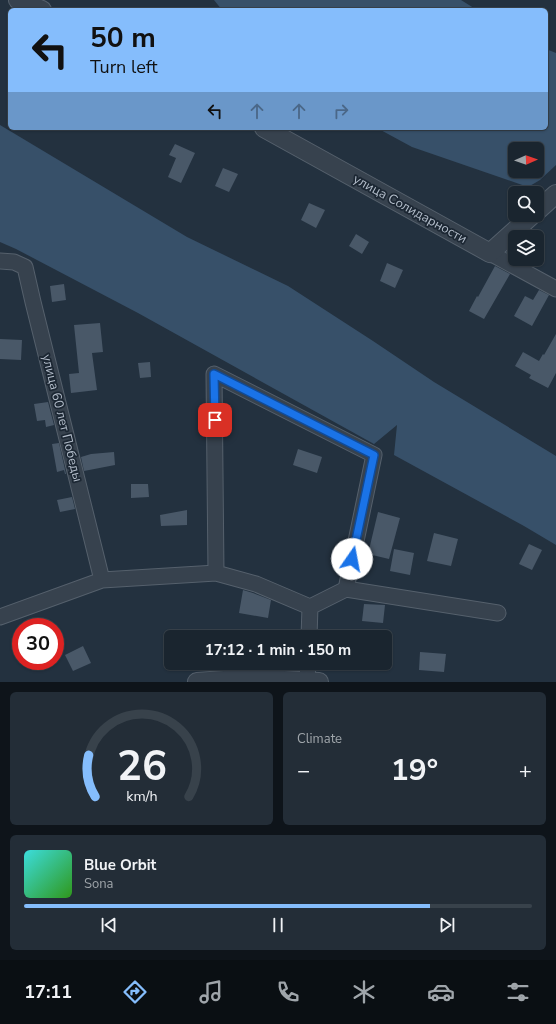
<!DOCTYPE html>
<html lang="en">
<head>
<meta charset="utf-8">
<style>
	:root { --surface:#1a252f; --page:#232d37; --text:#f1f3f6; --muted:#9fa5aa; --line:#38424b; --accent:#85bdfc }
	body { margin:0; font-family:"Nunito Sans",sans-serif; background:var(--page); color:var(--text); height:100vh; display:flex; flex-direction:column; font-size:15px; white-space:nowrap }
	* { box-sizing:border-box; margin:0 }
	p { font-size:13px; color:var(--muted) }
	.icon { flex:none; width:22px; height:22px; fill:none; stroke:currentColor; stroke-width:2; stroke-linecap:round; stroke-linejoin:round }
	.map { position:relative; height:682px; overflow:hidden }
	.details { display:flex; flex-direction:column; gap:10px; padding:10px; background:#0e141a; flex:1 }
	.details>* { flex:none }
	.guide { position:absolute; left:8px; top:8px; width:540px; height:122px; border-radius:6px; box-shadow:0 1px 3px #0004,0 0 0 1px var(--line); background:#85bdfc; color:#111; overflow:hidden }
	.needle { width:26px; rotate:88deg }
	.tools { position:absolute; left:508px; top:142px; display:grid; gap:8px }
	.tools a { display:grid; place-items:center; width:36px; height:36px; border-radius:6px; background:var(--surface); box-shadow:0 1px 3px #0004,0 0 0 1px var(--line); font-size:20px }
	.speed { position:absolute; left:12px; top:618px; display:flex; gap:8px; font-size:20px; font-weight:700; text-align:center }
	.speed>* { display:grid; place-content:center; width:52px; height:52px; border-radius:50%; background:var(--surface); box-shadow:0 1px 3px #0004,0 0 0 1px var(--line); line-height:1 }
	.speed .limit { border:6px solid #d22; background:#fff; color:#111 }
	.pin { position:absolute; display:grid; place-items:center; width:34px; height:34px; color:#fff; margin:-17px; border-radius:8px; box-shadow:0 2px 6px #0006 }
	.me { position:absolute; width:44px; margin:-22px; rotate:12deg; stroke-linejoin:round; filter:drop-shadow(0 0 3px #0008) }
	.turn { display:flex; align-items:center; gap:14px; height:84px; padding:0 16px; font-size:18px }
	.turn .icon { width:52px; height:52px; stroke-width:2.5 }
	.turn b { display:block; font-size:28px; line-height:34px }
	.lanes { display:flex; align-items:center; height:38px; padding:0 16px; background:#0003; justify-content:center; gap:20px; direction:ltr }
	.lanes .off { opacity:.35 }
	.big { font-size:30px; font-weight:700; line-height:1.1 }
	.details .card { flex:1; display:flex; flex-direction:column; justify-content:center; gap:6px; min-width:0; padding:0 14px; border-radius:6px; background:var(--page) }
	.details .dial { align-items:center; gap:0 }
	.dial svg { height:104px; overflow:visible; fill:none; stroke:var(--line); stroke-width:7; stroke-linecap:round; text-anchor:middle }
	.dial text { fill:var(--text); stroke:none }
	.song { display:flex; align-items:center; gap:12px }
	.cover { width:48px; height:48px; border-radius:6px; background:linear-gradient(135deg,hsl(180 70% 55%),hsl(110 70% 35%)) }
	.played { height:4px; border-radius:2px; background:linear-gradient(90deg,var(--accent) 80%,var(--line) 80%) }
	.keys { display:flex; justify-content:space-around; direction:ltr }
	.heat { display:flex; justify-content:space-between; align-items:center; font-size:22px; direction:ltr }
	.details .tiles { flex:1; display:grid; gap:10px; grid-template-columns:1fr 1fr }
	.card:last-child { grid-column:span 2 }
	.trip { position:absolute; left:164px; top:630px; width:228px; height:40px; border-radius:6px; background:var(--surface); box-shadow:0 1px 3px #0004,0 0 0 1px var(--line); font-weight:700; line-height:40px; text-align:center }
	.dock { display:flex; height:64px; justify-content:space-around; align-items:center; background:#0a0f13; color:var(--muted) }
	.dock .icon { width:28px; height:28px }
	.dock .active { color:var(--accent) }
	.dock b { font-size:18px; color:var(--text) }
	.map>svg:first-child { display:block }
	.water { fill:#375069; fill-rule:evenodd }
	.building { fill:#495868 }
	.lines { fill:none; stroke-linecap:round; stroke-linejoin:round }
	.minor-casing { stroke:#55606c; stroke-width:17 }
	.tertiary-casing { stroke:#55606c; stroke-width:20 }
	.minor { stroke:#37424e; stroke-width:15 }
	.tertiary { stroke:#37424e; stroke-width:18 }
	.route-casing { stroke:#114b97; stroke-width:10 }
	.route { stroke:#1a73e8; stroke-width:7 }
	.labels { text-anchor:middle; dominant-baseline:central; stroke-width:3.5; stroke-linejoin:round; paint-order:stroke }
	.street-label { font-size:13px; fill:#b3bdca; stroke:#1c2733 }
</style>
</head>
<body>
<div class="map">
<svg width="556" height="682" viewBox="0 0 556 682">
	<rect width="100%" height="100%" fill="#23313f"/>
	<path class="water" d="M214 0H461L477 10H222Z
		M546 49 556 53V165L540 180 528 187 412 147 377 128H546ZM515 149H537V171H515Z
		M0 125 187 237 288 286 373 341 434 382 556 456V545L524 526 394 455 397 425 374 444 138 313 16 249 0 242Z"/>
	<path class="building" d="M175 144 195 153 181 183 168 177 176 158 169 155Z
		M223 168 238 174 229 192 215 186Z
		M309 203 325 210 316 228 301 220Z
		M356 234 369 242 362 254 349 246Z
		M387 263 403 270 395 288 380 281Z
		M495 266 510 274 484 319 469 311 477 296 478 297Z
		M64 284 66 300 52 302 50 286Z
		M539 290 549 295 532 326 514 316 525 296 533 300Z
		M100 323 103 352 92 353 97 390 71 393 69 374 79 373 74 325Z
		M556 334V373L548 388 529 378 531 375 515 366 523 352 539 361 543 354 544 355Z
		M0 339 22 340 21 360 0 359Z
		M150 362 151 377 140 378 138 363Z
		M48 402 54 425 46 427 45 420 37 421 34 404Z
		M59 443 66 474H65L64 470 57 472 52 444Z
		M298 449 322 457 317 473 293 465Z
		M114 452 115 465 84 471 81 457 91 454Z
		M131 484H148L149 497 131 498Z
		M72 497 75 509 60 512 57 500Z
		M187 510V525L161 526 160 515Z
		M378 512 400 518 389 559 368 554Z
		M434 533 458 539 451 566 427 561Z
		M529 544 542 550 532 570 519 564Z
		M394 549 414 553 410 575 390 571Z
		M243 590 253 593 271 600 268 618 239 613Z
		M364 604 385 605 383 623 362 621Z
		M83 646 91 663 73 671 65 655Z
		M420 652 446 654 444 672 419 670Z"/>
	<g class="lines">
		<g class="minor-casing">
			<path id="minor" d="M490 253 556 289
				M0 261 14 262 25 267 33 302 102 580
				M216 573 214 374 374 455 346 589 310 607
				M346 589 498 613
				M0 617 102 580 216 573 256 584 310 607 309 637
				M307 681 308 663"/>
		</g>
		<g class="tertiary-casing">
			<path id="tertiary" d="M18 0 42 10
				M264 128 490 253 532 215
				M537 211 556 194
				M197 682 251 678 319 682"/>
		</g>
		<use href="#minor" class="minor"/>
		<use href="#tertiary" class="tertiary"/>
	</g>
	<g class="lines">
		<g class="route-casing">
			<path id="route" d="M215 420 214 374 374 455 352 559"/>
		</g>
		<use href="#route" class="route"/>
	</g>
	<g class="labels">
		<g class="street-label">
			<text transform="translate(410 209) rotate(29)">улица Солидарности</text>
			<text transform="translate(62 418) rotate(76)">улица 60 лет Победы</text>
		</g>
	</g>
</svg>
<div class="tools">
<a><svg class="needle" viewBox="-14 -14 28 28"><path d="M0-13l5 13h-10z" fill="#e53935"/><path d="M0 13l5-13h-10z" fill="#9fa5aa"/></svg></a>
<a><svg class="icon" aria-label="search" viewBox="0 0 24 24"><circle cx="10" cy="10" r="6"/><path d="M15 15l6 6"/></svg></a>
<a><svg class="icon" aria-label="layers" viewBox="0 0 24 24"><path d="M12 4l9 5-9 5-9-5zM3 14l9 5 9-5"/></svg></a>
</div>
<div class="speed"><div class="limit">30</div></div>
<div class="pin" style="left:215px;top:420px;background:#d93025"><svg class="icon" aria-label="arrive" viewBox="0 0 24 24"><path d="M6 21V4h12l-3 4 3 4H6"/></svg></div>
<svg class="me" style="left:352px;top:559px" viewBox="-20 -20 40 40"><circle r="19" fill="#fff"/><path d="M0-13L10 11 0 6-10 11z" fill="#1a73e8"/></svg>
<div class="trip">17:12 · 1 min · 150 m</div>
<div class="guide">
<div class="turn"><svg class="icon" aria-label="left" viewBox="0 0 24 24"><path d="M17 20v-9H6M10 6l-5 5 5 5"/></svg><div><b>50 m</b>Turn left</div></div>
<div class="lanes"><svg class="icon" aria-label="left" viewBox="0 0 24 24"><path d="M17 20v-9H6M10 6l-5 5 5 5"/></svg><svg class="icon off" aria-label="ahead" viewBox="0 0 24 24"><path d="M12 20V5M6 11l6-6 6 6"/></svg><svg class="icon off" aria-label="ahead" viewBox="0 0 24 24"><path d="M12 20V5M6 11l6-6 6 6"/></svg><svg class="icon off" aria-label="right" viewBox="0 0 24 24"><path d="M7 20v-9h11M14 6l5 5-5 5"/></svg></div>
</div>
</div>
<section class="details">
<div class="tiles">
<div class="card dial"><svg viewBox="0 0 100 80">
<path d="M14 69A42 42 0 1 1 86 69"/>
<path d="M14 69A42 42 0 0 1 9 37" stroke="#85bdfc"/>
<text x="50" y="56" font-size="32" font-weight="700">26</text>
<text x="50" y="72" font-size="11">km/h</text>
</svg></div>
<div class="card"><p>Climate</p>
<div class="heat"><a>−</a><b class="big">19°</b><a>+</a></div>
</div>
<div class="card">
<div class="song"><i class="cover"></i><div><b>Blue Orbit</b><p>Sona</p></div></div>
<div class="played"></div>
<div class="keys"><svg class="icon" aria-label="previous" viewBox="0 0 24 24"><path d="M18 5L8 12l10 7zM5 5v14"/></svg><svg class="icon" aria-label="pause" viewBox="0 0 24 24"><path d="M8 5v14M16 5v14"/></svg><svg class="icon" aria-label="next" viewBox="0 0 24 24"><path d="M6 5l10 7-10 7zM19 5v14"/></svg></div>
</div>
</div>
</section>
<nav class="dock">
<b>17:11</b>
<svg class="icon active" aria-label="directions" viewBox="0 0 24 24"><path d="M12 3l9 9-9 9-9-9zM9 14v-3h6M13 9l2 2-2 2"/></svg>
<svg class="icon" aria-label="music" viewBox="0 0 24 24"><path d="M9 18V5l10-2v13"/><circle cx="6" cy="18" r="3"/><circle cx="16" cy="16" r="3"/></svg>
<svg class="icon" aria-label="phone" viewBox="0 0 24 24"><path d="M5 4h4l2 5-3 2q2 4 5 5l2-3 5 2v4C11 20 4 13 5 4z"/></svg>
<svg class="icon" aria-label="climate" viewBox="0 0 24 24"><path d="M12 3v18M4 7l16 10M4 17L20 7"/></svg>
<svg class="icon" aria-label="car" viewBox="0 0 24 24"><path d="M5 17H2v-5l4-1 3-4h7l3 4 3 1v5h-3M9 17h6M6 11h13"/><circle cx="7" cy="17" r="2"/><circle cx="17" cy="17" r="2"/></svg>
<svg class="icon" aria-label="filters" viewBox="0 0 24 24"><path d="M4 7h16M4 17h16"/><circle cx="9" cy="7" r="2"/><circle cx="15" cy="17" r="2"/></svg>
</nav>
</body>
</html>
